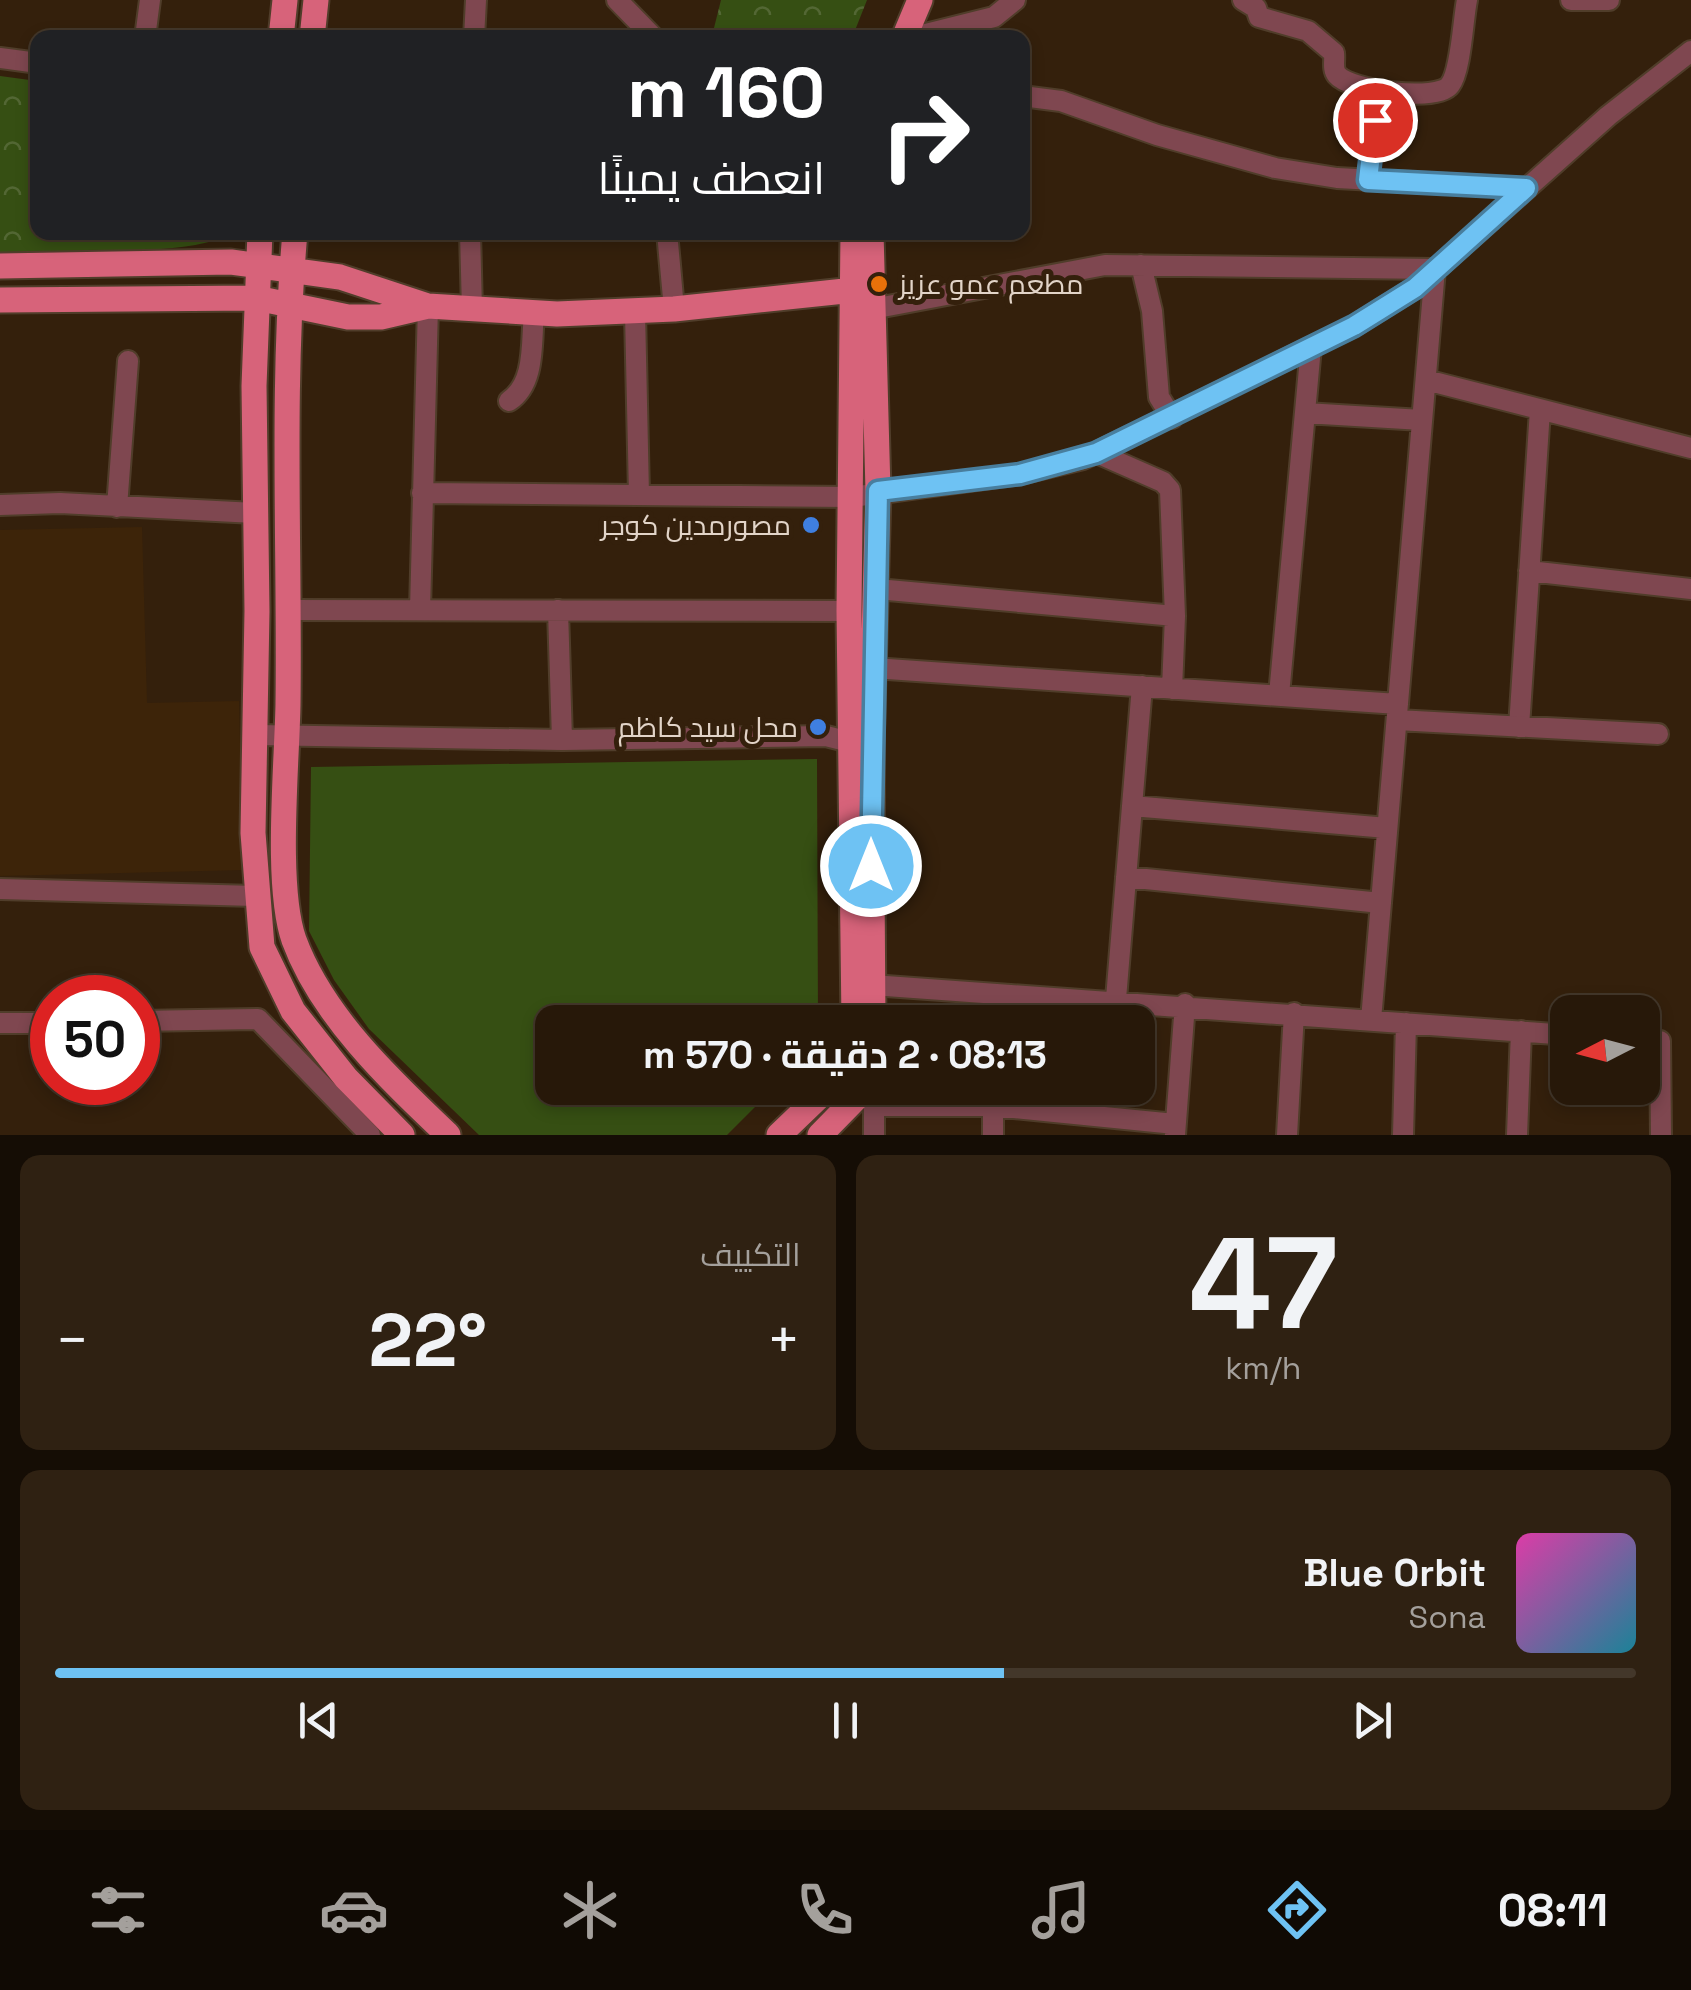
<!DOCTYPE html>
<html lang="ar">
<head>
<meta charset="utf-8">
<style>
	:root { --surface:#271809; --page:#2f2112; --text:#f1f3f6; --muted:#a4a09c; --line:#43372a; --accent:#6ec2f3 }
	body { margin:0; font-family:"Space Grotesk",Cairo,sans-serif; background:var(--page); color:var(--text); direction:rtl; height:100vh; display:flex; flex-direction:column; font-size:38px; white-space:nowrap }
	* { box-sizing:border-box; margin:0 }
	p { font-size:32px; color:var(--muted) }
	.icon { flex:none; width:55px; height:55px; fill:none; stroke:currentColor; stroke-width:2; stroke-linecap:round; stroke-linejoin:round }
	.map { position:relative; height:1135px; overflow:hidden; direction:ltr }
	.panel { display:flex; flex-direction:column; gap:20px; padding:20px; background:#150d05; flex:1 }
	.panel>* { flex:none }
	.banner { position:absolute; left:30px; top:30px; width:1000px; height:210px; border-radius:20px; box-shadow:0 5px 15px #0003,0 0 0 2px var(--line); direction:rtl; background:#202124; color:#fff; overflow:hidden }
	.needle { width:65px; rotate:264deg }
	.buttons { position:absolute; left:1550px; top:995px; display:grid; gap:20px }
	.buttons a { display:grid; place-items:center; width:110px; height:110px; border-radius:20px; background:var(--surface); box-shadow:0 5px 15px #0003,0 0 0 2px var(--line); font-size:50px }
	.speed { position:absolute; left:30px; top:975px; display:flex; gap:20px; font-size:50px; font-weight:700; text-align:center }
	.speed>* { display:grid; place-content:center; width:130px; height:130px; border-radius:50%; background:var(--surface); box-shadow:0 5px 15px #0003,0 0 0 2px var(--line); line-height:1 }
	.speed .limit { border:15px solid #d22; background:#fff; color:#111 }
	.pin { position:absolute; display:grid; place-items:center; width:85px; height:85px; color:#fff; margin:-42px; border:5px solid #fff; border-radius:50%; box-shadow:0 2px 10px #0007 }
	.me { position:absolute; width:110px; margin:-55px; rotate:0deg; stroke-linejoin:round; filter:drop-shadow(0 0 8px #0008) }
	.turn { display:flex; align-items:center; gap:35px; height:210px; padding:0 40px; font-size:45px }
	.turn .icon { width:130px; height:130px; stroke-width:2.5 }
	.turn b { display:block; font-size:70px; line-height:85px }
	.big { font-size:75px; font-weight:700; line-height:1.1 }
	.panel .tile { flex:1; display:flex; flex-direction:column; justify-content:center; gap:15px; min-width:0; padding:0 35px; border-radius:20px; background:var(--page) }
	.panel .dial { align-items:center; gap:0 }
	.dial b { font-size:130px; line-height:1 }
	.song { display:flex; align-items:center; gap:30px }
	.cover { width:120px; height:120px; border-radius:15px; background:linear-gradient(135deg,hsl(320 70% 55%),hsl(190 70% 35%)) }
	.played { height:10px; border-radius:5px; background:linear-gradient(90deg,var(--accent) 60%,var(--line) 60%) }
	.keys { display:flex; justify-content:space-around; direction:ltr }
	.heat { display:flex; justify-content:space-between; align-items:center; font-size:55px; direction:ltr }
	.panel .tiles { flex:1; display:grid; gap:20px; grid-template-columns:1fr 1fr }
	.tile:last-child { grid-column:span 2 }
	.trip { position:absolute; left:535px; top:1005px; width:620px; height:100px; border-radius:20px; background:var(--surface); box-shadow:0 5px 15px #0003,0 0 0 2px var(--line); font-weight:700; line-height:100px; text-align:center; direction:rtl }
	.tabs { display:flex; height:160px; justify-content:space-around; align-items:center; background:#100a04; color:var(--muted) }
	.tabs .icon { width:70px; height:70px }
	.tabs .on { color:var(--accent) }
	.tabs b { font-size:45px; color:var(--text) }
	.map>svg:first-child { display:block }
	.built { fill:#3d2409 }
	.forest { fill:url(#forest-crowns) }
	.pitch { fill:#364f13 }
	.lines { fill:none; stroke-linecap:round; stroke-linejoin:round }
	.minor-casing { stroke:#503d2a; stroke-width:24 }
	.major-casing { stroke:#503d2a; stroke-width:29 }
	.minor { stroke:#7f4750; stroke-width:20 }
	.major { stroke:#d7637a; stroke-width:25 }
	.route-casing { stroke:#487e9e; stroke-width:25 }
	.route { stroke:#6ec2f3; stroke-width:18 }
	.food-dot { fill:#e8710a; stroke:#34200c; stroke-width:4 }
	.shop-dot { fill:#3f7fe0; stroke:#34200c; stroke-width:4 }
	.labels { text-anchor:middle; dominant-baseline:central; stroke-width:10; stroke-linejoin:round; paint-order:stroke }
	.poi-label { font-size:28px; fill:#e2d4c8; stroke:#34200c; text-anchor:end }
</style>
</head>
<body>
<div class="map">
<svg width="1691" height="1135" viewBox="0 0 1691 1135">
	<defs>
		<pattern id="forest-crowns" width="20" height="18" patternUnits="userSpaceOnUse" patternTransform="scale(2.5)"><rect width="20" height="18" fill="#364f13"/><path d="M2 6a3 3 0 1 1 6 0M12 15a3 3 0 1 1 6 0" fill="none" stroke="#536734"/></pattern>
	</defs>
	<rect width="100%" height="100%" fill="#34200c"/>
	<path class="built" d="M142 527 147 703 239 701 243 870 0 876V530Z"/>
	<path class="forest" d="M721 0H867L852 38 750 37 714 28Z
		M0 76 37 81 38 232 234 233C190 258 55 250 0 252Z"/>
	<path class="pitch" d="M817 759 818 1022H552V1088H774L727 1135H479L369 1029 334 980 309 931 311 767Z"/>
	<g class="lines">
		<g class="minor-casing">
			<path id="minor" d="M617 0 654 38
				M1243 0 1256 8 1259 17 1308 31 1334 53C1335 60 1332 69 1337 75 1350 91 1438 102 1450 85 1461 71 1463 19 1467 0
				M1571 0H1609
				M145 38 150 0
				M474 38 476 0
				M910 38 994 17 1015 0
				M0 58 38 63
				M1022 96 1061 101 1157 135 1275 168 1337 178 1526 188
				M1368 180 1379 90
				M470 232 472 310
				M667 232 674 309
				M1141 265 1152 311 1159 397 1172 418
				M872 309 1105 265 1435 269 1371 1020
				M635 312 639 495
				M1426 380 1691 448
				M509 401C536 383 531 342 534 312
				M1305 413 1422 420
				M1097 453 1163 482 1170 490 1175 616 1172 689
				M422 493 852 497 1020 474 1083 459 1354 326 1415 288 1608 116 1691 51
				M0 505 60 503 255 513
				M117 507 128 361
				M1529 571 1691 589
				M877 589 1175 616
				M289 610 849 611
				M420 610 428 306
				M558 610 562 740
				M873 668 1398 704
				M1279 695 1311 347
				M1397 720 1658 734
				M1519 727 1540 410
				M256 735 562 740 826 736 850 742
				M1132 806 1387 828
				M1126 877 1381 903
				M0 889 255 896
				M872 985 1568 1035
				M1116 999 1142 686
				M138 1021 258 1019 370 1135
				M0 1023H52
				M1642 1040 1660 1041 1661 1135
				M874 1092V1135
				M875 1106H993L1175 1124
				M993 1106V1135
				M1175 1135 1185 1004
				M1287 1135 1294 1013
				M1403 1135 1406 1023
				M1517 1135 1521 1031"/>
		</g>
		<g class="major-casing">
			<path id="major" d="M281 38 285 0
				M312 38 316 0
				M904 38 920 0
				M260 232 254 386 257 611 253 833 262 947 293 1011 346 1078 402 1135
				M295 232C281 390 290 547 288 704 287 764 275 886 294 940 322 1016 390 1080 448 1135
				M853 232 849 611 854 1022
				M871 232 878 491 871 747 873 1022
				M0 266 231 262 340 277 428 306 557 314 674 309 854 290
				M0 300 256 298 348 317H381L428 306
				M779 1135 828 1088
				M820 1135 866 1088"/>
		</g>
		<use href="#minor" class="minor"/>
		<use href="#major" class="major"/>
	</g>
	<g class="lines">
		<g class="route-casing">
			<path id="route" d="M871 866 878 491 1020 474 1096 453 1354 326 1415 288 1526 188 1368 180 1375 120"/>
		</g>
		<use href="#route" class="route"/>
	</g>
	<circle class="food-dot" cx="879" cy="284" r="10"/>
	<g class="shop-dot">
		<circle cx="811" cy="525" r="10"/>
		<circle cx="818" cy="727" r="10"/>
	</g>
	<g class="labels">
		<g class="poi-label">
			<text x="899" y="284" text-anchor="start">مطعم عمو عزيز</text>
			<text x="791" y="525">مصورمدین كوجر</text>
			<text x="798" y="727">محل سيد كاظم</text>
		</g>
	</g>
</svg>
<div class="buttons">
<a><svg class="needle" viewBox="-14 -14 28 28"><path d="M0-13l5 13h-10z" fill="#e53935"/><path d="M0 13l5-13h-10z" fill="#a4a09c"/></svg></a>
</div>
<div class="speed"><div class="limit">50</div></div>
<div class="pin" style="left:1375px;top:120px;background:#d93025"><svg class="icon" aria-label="arrive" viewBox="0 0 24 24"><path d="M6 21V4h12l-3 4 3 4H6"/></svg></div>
<svg class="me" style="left:871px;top:866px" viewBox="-20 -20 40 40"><circle r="17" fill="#6ec2f3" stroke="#fff" stroke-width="3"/><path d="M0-11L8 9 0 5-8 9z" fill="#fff"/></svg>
<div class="trip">08:13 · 2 دقيقة · 570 m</div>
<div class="banner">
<div class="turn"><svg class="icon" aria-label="right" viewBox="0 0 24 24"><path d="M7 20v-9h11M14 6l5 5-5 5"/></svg><div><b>160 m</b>انعطف يمينًا</div></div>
</div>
</div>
<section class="panel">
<div class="tiles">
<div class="tile dial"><b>47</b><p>km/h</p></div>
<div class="tile"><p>التكييف</p>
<div class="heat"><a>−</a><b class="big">22°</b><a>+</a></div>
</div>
<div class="tile">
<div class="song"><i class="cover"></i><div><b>Blue Orbit</b><p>Sona</p></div></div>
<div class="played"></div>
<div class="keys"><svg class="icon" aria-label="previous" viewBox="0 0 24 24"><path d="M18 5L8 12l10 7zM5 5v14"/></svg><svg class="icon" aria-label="pause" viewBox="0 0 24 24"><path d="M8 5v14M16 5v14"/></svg><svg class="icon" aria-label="next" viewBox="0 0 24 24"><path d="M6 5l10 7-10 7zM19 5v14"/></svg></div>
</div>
</div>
</section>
<nav class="tabs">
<b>08:11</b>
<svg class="icon on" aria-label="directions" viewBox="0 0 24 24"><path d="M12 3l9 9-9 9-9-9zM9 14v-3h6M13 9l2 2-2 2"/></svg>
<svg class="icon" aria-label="music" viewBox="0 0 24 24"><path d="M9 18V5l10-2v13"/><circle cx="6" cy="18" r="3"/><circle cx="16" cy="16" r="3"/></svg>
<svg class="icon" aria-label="phone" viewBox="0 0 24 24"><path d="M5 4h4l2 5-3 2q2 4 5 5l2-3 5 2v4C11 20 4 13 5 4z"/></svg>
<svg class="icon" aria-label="climate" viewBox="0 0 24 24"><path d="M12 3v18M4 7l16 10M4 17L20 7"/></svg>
<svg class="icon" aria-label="car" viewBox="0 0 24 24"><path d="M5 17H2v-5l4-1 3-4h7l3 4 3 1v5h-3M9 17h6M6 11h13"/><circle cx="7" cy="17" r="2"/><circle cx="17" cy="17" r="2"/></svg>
<svg class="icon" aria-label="filters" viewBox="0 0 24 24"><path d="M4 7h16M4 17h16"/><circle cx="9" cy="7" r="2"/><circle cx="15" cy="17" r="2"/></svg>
</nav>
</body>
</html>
